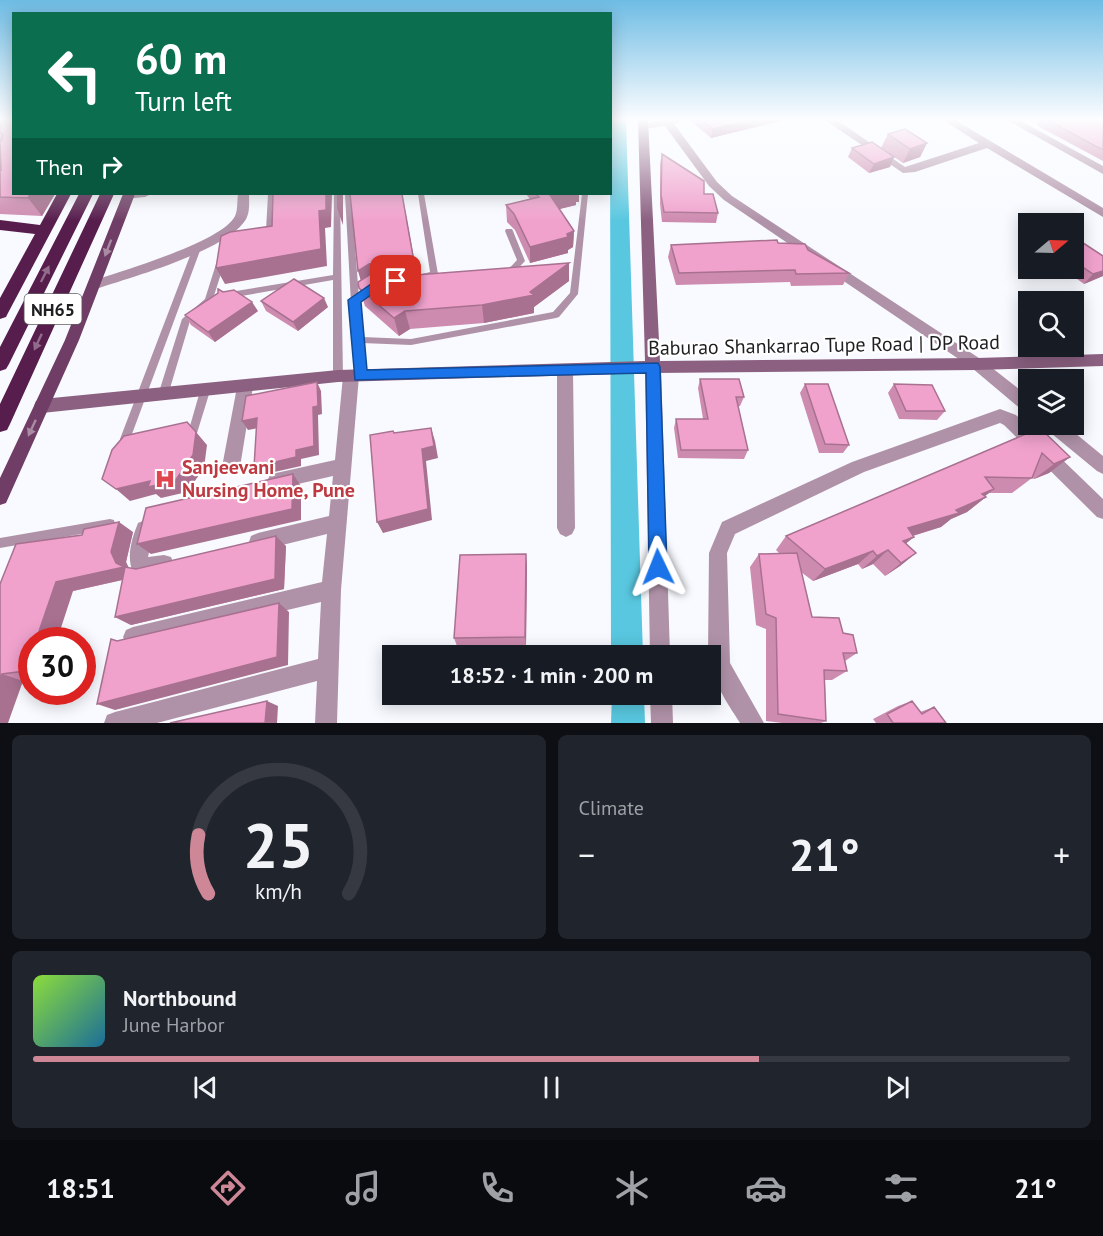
<!DOCTYPE html>
<html lang="en">
<head>
<meta charset="utf-8">
<style>
	:root { --surface:#171b24; --page:#20242c; --text:#f1f3f6; --muted:#9ea1a6; --line:#363941; --accent:#cd8797 }
	body { margin:0; font-family:"PT Sans",sans-serif; background:var(--page); color:var(--text); height:100vh; display:flex; flex-direction:column; font-size:22px; white-space:nowrap }
	* { box-sizing:border-box; margin:0 }
	p { font-size:20px; color:var(--muted) }
	.icon { flex:none; width:33px; height:33px; fill:none; stroke:currentColor; stroke-width:2; stroke-linecap:round; stroke-linejoin:round }
	.map { position:relative; height:723px; overflow:hidden }
	.sheet { display:flex; flex-direction:column; gap:12px; padding:12px; background:#0d0f14; flex:1 }
	.sheet>* { flex:none }
	.top-card { position:absolute; left:12px; top:12px; width:600px; height:183px; border-radius:0px; box-shadow:0 3px 15px #0003; background:#0b6e4f; color:#fff; overflow:hidden }
	.needle { width:39px; rotate:71deg }
	.controls { position:absolute; left:1018px; top:213px; display:grid; gap:12px }
	.controls a { display:grid; place-items:center; width:66px; height:66px; border-radius:0px; background:var(--surface); box-shadow:0 3px 15px #0003; font-size:30px }
	.speed { position:absolute; left:18px; top:627px; display:flex; gap:12px; font-size:30px; font-weight:700; text-align:center }
	.speed>* { display:grid; place-content:center; width:78px; height:78px; border-radius:50%; background:var(--surface); box-shadow:0 3px 15px #0003; line-height:1 }
	.speed .limit { border:9px solid #d22; background:#fff; color:#111 }
	.pin { position:absolute; display:grid; place-items:center; width:51px; height:51px; color:#fff; margin:-26px; border-radius:12px; box-shadow:0 3px 9px #0006 }
	.me { position:absolute; width:66px; margin:-33px; rotate:358deg; stroke-linejoin:round; filter:drop-shadow(0 0 4px #0008) }
	.turn { display:flex; align-items:center; gap:21px; height:126px; padding:0 24px; font-size:27px }
	.turn .icon { width:78px; height:78px; stroke-width:2.5 }
	.turn b { display:block; font-size:42px; line-height:51px }
	.then { display:flex; align-items:center; height:57px; padding:0 24px; background:#0003; gap:12px; font-size:22px }
	.big { font-size:45px; font-weight:800; line-height:1.1 }
	.sheet .card { flex:1; display:flex; flex-direction:column; justify-content:center; gap:9px; min-width:0; padding:0 21px; border-radius:9px; background:var(--page) }
	.sheet .dial { align-items:center; gap:0 }
	.dial svg { height:156px; overflow:visible; fill:none; stroke:var(--line); stroke-width:7; stroke-linecap:round; text-anchor:middle }
	.dial text { fill:var(--text); stroke:none }
	.song { display:flex; align-items:center; gap:18px }
	.cover { width:72px; height:72px; border-radius:9px; background:linear-gradient(135deg,hsl(90 70% 55%),hsl(200 70% 35%)) }
	.played { height:6px; border-radius:3px; background:linear-gradient(90deg,var(--accent) 70%,var(--line) 70%) }
	.keys { display:flex; justify-content:space-around; direction:ltr }
	.heat { display:flex; justify-content:space-between; align-items:center; font-size:33px; direction:ltr }
	.sheet .tiles { flex:1; display:grid; gap:12px; grid-template-columns:1fr 1fr }
	.card:last-child { grid-column:span 2 }
	.trip { position:absolute; left:382px; top:645px; width:339px; height:60px; border-radius:0px; background:var(--surface); box-shadow:0 3px 15px #0003; font-weight:800; line-height:60px; text-align:center }
	.dock { display:flex; height:96px; justify-content:space-around; align-items:center; background:#090b0e; color:var(--muted) }
	.dock .icon { width:42px; height:42px }
	.dock .active { color:var(--accent) }
	.dock b { font-size:27px; color:var(--text) }
	.map>svg:first-child { display:block }
	.lines { fill:none; stroke-linecap:round; stroke-linejoin:round }
	.canal { fill:#58c7df; fill-rule:evenodd }
	.lane { fill:#b092a8; fill-rule:evenodd }
	.street { fill:#b092a8; fill-rule:evenodd }
	.secondary { fill:#8b6081; fill-rule:evenodd }
	.primary { fill:#6f3d65; fill-rule:evenodd }
	.highway { fill:#571d4d; fill-rule:evenodd }
	.wall { fill:#ce8bb0 }
	.shaded-wall { fill:#a87190 }
	.building { fill:#f0a2cd; stroke:#a87190; stroke-width:1.5 }
	.oneway { fill:#a98ba3 }
	.oneway2 { fill:#926c8b }
	.route { fill:#1a73e8; stroke:#114b97; stroke-width:1.5 }
	.labels { text-anchor:middle; dominant-baseline:central; stroke-width:4.5; stroke-linejoin:round; paint-order:stroke }
	.shield { fill:#fff; stroke:#626264; stroke-width:1.5 }
	.shield-label { font-size:18px; font-weight:bold; fill:#1f1f21 }
	.street-label { font-size:20px; fill:#1f1f21; stroke:#fff }
	.health-label { font-size:20px; font-weight:bold; fill:#be3a42; stroke:#fff; text-anchor:start }
</style>
</head>
<body>
<div class="map">
<svg width="1103" height="723" viewBox="0 0 1103 723">
	<rect width="100%" height="100%" fill="#f8faff"/>
	<g class="lines">
		<path class="canal" d="M610 120H626L643 656H611Z
			M612 694H644L645 723H611Z"/>
		<path class="lane" d="M268 194H274V231L265 235 261 233 266 230Z
			M334 194H340L343 376 341 379H335L333 376V280L230 298 226 295 230 292 333 275Z
			M345 194H351L362 337 411 339 553 312 570 293 582 194H588L578 294 559 317 556 318 411 345 362 343 365 376 363 379H357L353 340Z
			M418 194H424L438 274 437 276 425 279 422 278 421 276 422 274 430 272Z
			M506 229H512L513 231 525 261 511 276 508 277 504 274 517 260 505 231Z
			M197 245 201 248 132 434 135 435 136 438 135 441C130 443 126 444 121 442L120 439 193 248Z
			M221 258 225 261 212 302 190 321 168 395 166 398H160L158 395 182 319 205 299 217 261Z
			M205 387 208 388 210 391 197 433 183 435 180 434 178 431 180 428 190 426 200 391 202 388Z
			M110 519 114 520 115 524 114 528 110 529 0 548V538Z"/>
		<path class="street" d="M662 120H686L674 124 717 182 732 196 982 360 1029 397V413L1023 411 972 368 724 200 709 186 665 126 643 129 638 126Z
			M825 120H837L905 167 979 143 943 120H955L1103 208V217L987 148 915 172 903 173Z
			M1007 120H1019L1103 166V174Z
			M128 194H151L145 197 124 199 122 197Z
			M238 194H249C249 201 250 210 247 217 233 249 132 277 99 288H89L87 285 89 282C118 272 223 242 235 216 238 210 237 200 238 194Z
			M653 361 658 363 661 367 670 656H650L645 367 648 363Z
			M565 365 570 367 573 371 575 528 572 534 566 537 560 534 557 528V371L560 367Z
			M351 370 356 372 359 376 341 590 337 723H315L317 681 157 723H104L107 715 115 712 318 659 321 602 133 647 126 644 123 637 126 630 133 627 322 582 327 534 258 551 251 548 249 542 251 536 258 533 329 516 333 476 276 489 270 487 267 481 270 475 276 473 335 460 343 376 346 372Z
			M245 381 250 383 253 387 240 467 237 472 231 475 225 472 222 467 237 387 240 383Z
			M1000 409 1016 415 1103 499V519L1097 517 1004 425 1000 423 864 472 735 534 727 553 730 663 764 723H740C727 702 711 681 711 656H708L709 553 722 522 852 462Z
			M1044 424H1064L1103 456V474L1097 471 1046 429Z
			M145 520 152 523 154 529 148 557 164 555 171 557 174 564 171 571 150 577 133 572C126 557 132 538 138 523Z
			M650 694H672L673 723H651Z"/>
		<path class="secondary" d="M638 120H648L660 361 977 358 1103 354V366L977 370 653 373 338 382 42 413 36 411 34 406 36 401 42 399 338 370 645 361Z"/>
		<path class="primary" d="M123 194H135L79 340 6 503 0 505V478L65 340Z"/>
		<path class="highway" d="M57 194H71L8 313 6 317 0 319V298L35 234 0 230V220L40 225Z
			M79 194H93L9 364 6 369 0 371V347Z
			M100 194H114L10 424 7 430 0 432V404Z"/>
	</g>
	<path class="wall" d="M0 120 14 194H55L42 216 0 214Z
		M691 120H785L711 138 691 121Z
		M1036 120H1103V161L1038 126Z
		M888 134 927 143 920 157 903 163 881 148Z
		M852 148 890 167 869 173 848 157Z
		M662 154 704 194 718 213 716 223 662 222 660 204V164Z
		M350 194H402L417 275 569 281 534 307V313L484 323 410 329 399 336 365 306 359 288 361 281Z
		M526 194H579V202H576V205L560 209 574 231 573 247 568 250V253L530 263 515 230 507 222 506 205 530 199Z
		M1074 237 1103 276 1084 284 1062 268H1074Z
		M778 243 808 250 849 273 843 285 791 286 790 282 676 285 668 257 671 245Z
		M261 301 328 307 298 331 266 311Z
		M258 311 215 342 191 325 185 315Z
		M700 379 744 397 740 406H738L748 450 744 459 678 458 674 428 676 419H703L698 388Z
		M805 384 849 445 843 453H819L800 393Z
		M894 384 945 411 937 420 899 419 888 393Z
		M1040 428 1070 457 1049 473 1034 479 1032 478 1012 493H989L985 496 986 497 967 512 951 519 941 527 913 536 914 537 906 543 916 553 900 566 885 576 873 564 862 569 858 564 813 581 801 572 812 617 843 633 857 653 845 661 847 671 832 680H825L826 721 821 723H782L766 721V629L756 625 750 567 759 554H780L776 550 786 536Z
		M133 532 126 562 128 568 136 569 286 546 284 589 131 625 115 617 123 580 73 591 32 640V680L23 681 0 723V584Z
		M527 564 526 645 457 646 454 638Z
		M912 701 920 712 934 707 946 723H876L873 719 898 706Z"/>
	<path class="shaded-wall" d="M750 120H785L711 138 713 129Z
		M927 143 920 157 903 163 910 149Z
		M894 157 890 167 869 173 874 164Z
		M30 194H55L42 216 28 198Z
		M326 194H332L331 227 325 228 327 266 225 284 216 268 319 211Z
		M337 194H343V225L337 208Z
		M402 194 418 281 363 288 358 271Z
		M557 194H579V202H576V205L551 211 550 195Z
		M574 231 573 247 568 250V253L530 263V247L567 234Z
		M569 263V281L534 307V313L484 323 482 305 530 292Z
		M1103 271V276L1084 284 1093 274Z
		M324 298 328 307 298 331 293 322Z
		M252 302 258 311 215 342 208 332Z
		M405 311 410 329 399 336 394 318Z
		M317 382 321 391 322 414 318 415 319 455 301 459V466L261 475 254 467 296 450 313 407Z
		M257 418 263 427 248 430 242 421Z
		M431 428 435 441 438 458 426 461 432 520 383 533 377 522 422 449Z
		M196 432 207 445 204 468 187 492 161 498 156 494 130 501 116 489 150 481Z
		M1070 457 1049 473 1034 479 1054 464Z
		M293 474 301 486V520L151 554 137 544Z
		M994 489 980 500 986 497 967 512 951 519 941 527 892 542 908 528 956 510 982 494Z
		M119 522 133 532 126 562 130 570 139 576 73 591 57 640H36L56 582 116 563 111 552Z
		M276 536 286 546 284 589 131 625 115 617Z
		M914 537 898 550 903 541Z
		M888 550 873 564 862 569 877 556Z
		M873 551 858 564 813 581 825 569Z
		M916 553 900 566 885 576 901 563Z
		M526 554 527 564 526 645 525 637Z
		M279 603 289 612 288 665 115 710 97 704Z
		M32 652V673L25 671Z
		M2 674 23 681 8 723H0V681Z
		M267 701 278 706 277 723H265Z"/>
	<path class="building" d="M1 120H14V194H30L28 198 0 197V171L1 170 0 141 2 140 3 134 0 133V129L1 128Z
		M702 120H750L713 129Z
		M1047 120H1103V150Z
		M905 129 927 143 910 149 888 134Z
		M872 142 894 157 874 164 852 148Z
		M662 154 704 181V194H713L718 213 664 212 661 195Z
		M273 194H326V210L319 211 321 249 216 268 221 236 230 232 272 226Z
		M350 194H402L413 256 369 264 358 271Z
		M536 194H557L550 195 574 231 567 234 568 237 530 247 514 214 506 205 539 197Z
		M1074 237 1103 256V271L1093 274 1074 261Z
		M777 240 778 243 805 244 808 250 849 273 796 274 795 270 679 273 671 245Z
		M414 263 416 275 569 263 530 292 534 295 482 305 405 311 394 318 359 288 358 282 374 272Z
		M294 279 324 298 293 322 261 301Z
		M218 289 223 292 234 290 252 302 208 332 185 315 218 293Z
		M700 379H739L744 397H736L748 450H681L676 419H708Z
		M317 382 318 406 313 407 314 446 296 450V457L254 467 257 418 242 421 246 396Z
		M805 384H828L849 445 825 444Z
		M894 384 932 385 945 411H906Z
		M187 422 196 432 193 455 175 481 148 487 150 481 116 489 102 479 112 450 124 436Z
		M431 428 434 446 422 449 428 509 377 522 370 435 393 431 394 433Z
		M1040 428 1070 457 1054 464 1042 453 1032 478 985 477 994 489 982 494 986 497 956 510 959 513 908 528 914 537 903 541 916 553 901 563 888 550 877 556 873 551 825 569 786 536Z
		M293 474 292 509 137 544 146 508Z
		M119 522 111 552 116 563 124 567 56 582 36 640H32V652L25 671 2 674 0 681V584L16 544 82 535 84 529Z
		M276 536 275 579 115 617 125 567 136 569Z
		M797 553 812 617 839 618 843 633 853 635 857 653H843L847 671 824 670 826 721 778 714 776 618 766 614 759 554Z
		M526 554 525 637 454 638 460 555Z
		M279 603 277 657 97 704 111 639 117 641Z
		M267 701 265 723H170Z
		M912 701 922 714 934 707 946 723H893L887 714Z"/>
	<defs><path id="oneway-solid" d="M-6-.8H1V-3.2L6.5 0L1 3.2V.8H-6Z" transform="scale(1.5)"/></defs>
	<g class="oneway">
		<use href="#oneway-solid" transform="translate(108 248) rotate(111)"/>
		<use href="#oneway-solid" transform="translate(32 428) rotate(115)"/>
	</g>
	<g class="oneway2">
		<use href="#oneway-solid" transform="translate(45 274) rotate(-63)"/>
		<use href="#oneway-solid" transform="translate(38 342) rotate(115)"/>
	</g>
	<linearGradient id="sky" x2="0" y2="1"><stop stop-color="#6ebce4"/><stop offset="0.54" stop-color="#fcfdff"/><stop offset="1" stop-color="#fcfdff" stop-opacity="0"/></linearGradient>
	<rect width="1103" height="221" fill="url(#sky)"/>
	<path class="route" d="M396 277 403 281 401 284 381 288 361 302 367 370 658 363 660 367 667 567 664 573 658 575 652 573 649 567 646 373 355 380 348 300 374 282Z"/>
	<defs>
		<g id="hospital-bare" transform="scale(1.62)"><path d="M-5-5h3v3.5h4V-5h3V5h-3V1.5h-4V5h-3Z" fill="#e0444e" stroke="#fff" stroke-width="2.5" paint-order="stroke"/></g>
	</defs>
	<g fill-rule="evenodd">
		<use href="#hospital-bare" x="165" y="479"/>
	</g>
	<g class="labels">
		<rect class="shield" x="24.5" y="294" width="57" height="30" rx="4.5"/>
		<g class="shield-label">
			<text x="53" y="309">NH65</text>
		</g>
		<g class="street-label">
			<text transform="translate(824 345) rotate(-1)">Baburao Shankarrao Tupe Road | DP Road</text>
		</g>
		<g class="health-label">
			<text x="182" y="467">Sanjeevani<tspan x="182" dy="23">Nursing Home, Pune</tspan></text>
		</g>
	</g>
</svg>
<div class="controls">
<a><svg class="needle" viewBox="-14 -14 28 28"><path d="M0-13l5 13h-10z" fill="#e53935"/><path d="M0 13l5-13h-10z" fill="#9ea1a6"/></svg></a>
<a><svg class="icon" aria-label="search" viewBox="0 0 24 24"><circle cx="10" cy="10" r="6"/><path d="M15 15l6 6"/></svg></a>
<a><svg class="icon" aria-label="layers" viewBox="0 0 24 24"><path d="M12 4l9 5-9 5-9-5zM3 14l9 5 9-5"/></svg></a>
</div>
<div class="speed"><div class="limit">30</div></div>
<div class="pin" style="left:396px;top:281px;background:#d93025"><svg class="icon" aria-label="arrive" viewBox="0 0 24 24"><path d="M6 21V4h12l-3 4 3 4H6"/></svg></div>
<svg class="me" style="left:658px;top:567px" viewBox="-20 -20 40 40"><path d="M0-17L14 15 0 8-14 15z" fill="#1a73e8" stroke="#fff" stroke-width="4"/></svg>
<div class="trip">18:52 · 1 min · 200 m</div>
<div class="top-card">
<div class="turn"><svg class="icon" aria-label="left" viewBox="0 0 24 24"><path d="M17 20v-9H6M10 6l-5 5 5 5"/></svg><div><b>60 m</b>Turn left</div></div>
<div class="then">Then<svg class="icon" aria-label="right" viewBox="0 0 24 24"><path d="M7 20v-9h11M14 6l5 5-5 5"/></svg></div>
</div>
</div>
<section class="sheet">
<div class="tiles">
<div class="card dial"><svg viewBox="0 0 100 80">
<path d="M14 69A42 42 0 1 1 86 69"/>
<path d="M14 69A42 42 0 0 1 9 39" stroke="#cd8797"/>
<text x="50" y="56" font-size="32" font-weight="700">25</text>
<text x="50" y="72" font-size="11">km/h</text>
</svg></div>
<div class="card"><p>Climate</p>
<div class="heat"><a>−</a><b class="big">21°</b><a>+</a></div>
</div>
<div class="card">
<div class="song"><i class="cover"></i><div><b>Northbound</b><p>June Harbor</p></div></div>
<div class="played"></div>
<div class="keys"><svg class="icon" aria-label="previous" viewBox="0 0 24 24"><path d="M18 5L8 12l10 7zM5 5v14"/></svg><svg class="icon" aria-label="pause" viewBox="0 0 24 24"><path d="M8 5v14M16 5v14"/></svg><svg class="icon" aria-label="next" viewBox="0 0 24 24"><path d="M6 5l10 7-10 7zM19 5v14"/></svg></div>
</div>
</div>
</section>
<nav class="dock">
<b>18:51</b>
<svg class="icon active" aria-label="directions" viewBox="0 0 24 24"><path d="M12 3l9 9-9 9-9-9zM9 14v-3h6M13 9l2 2-2 2"/></svg>
<svg class="icon" aria-label="music" viewBox="0 0 24 24"><path d="M9 18V5l10-2v13"/><circle cx="6" cy="18" r="3"/><circle cx="16" cy="16" r="3"/></svg>
<svg class="icon" aria-label="phone" viewBox="0 0 24 24"><path d="M5 4h4l2 5-3 2q2 4 5 5l2-3 5 2v4C11 20 4 13 5 4z"/></svg>
<svg class="icon" aria-label="climate" viewBox="0 0 24 24"><path d="M12 3v18M4 7l16 10M4 17L20 7"/></svg>
<svg class="icon" aria-label="car" viewBox="0 0 24 24"><path d="M5 17H2v-5l4-1 3-4h7l3 4 3 1v5h-3M9 17h6M6 11h13"/><circle cx="7" cy="17" r="2"/><circle cx="17" cy="17" r="2"/></svg>
<svg class="icon" aria-label="filters" viewBox="0 0 24 24"><path d="M4 7h16M4 17h16"/><circle cx="9" cy="7" r="2"/><circle cx="15" cy="17" r="2"/></svg>
<b>21°</b>
</nav>
</body>
</html>
